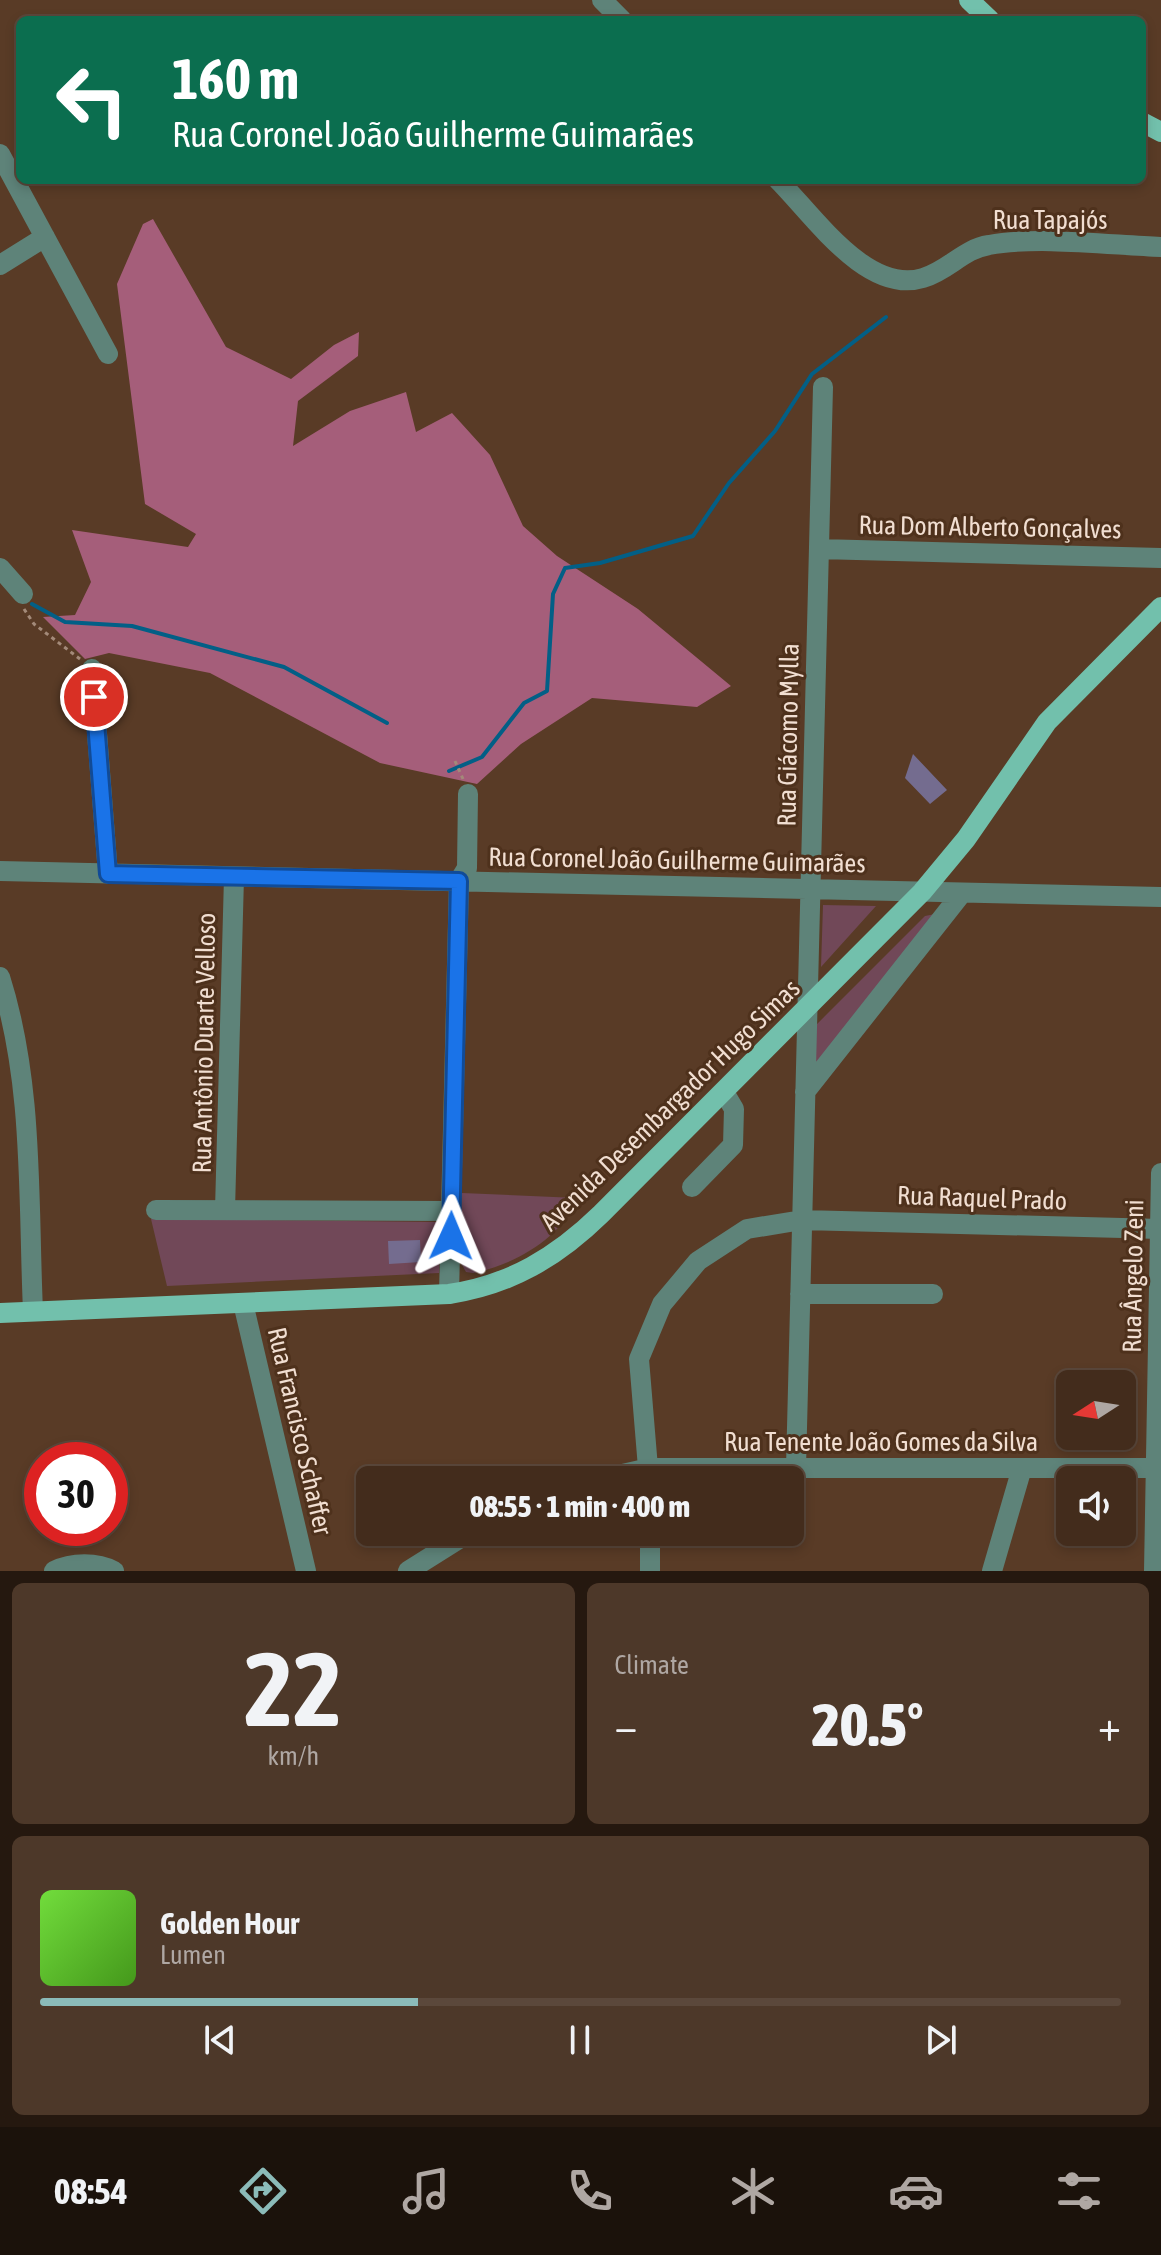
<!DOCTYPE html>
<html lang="en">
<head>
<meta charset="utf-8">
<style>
	:root { --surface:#432c1c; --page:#4d3829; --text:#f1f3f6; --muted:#afa7a3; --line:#5b483b; --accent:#8bbbb9 }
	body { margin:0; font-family:"Asap Condensed",sans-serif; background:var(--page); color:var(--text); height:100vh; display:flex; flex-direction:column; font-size:30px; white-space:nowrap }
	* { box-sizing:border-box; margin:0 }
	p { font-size:26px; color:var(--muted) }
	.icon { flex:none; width:44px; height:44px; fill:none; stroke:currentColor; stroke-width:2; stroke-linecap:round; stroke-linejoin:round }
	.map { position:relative; height:1571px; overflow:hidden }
	.drawer { display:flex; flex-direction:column; gap:12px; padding:12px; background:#25180f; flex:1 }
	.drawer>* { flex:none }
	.guide { position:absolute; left:16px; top:16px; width:1130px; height:168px; border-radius:12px; box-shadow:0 4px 12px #0003,0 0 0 2px var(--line); background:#0b6e4f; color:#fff; overflow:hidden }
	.needle { width:52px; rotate:258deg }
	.tools { position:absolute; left:1056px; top:1370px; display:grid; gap:16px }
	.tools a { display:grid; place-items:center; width:80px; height:80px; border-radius:12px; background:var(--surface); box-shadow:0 4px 12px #0003,0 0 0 2px var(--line); font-size:40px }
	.speed { position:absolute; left:24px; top:1442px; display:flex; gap:16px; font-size:40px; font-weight:700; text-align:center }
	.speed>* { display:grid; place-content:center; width:104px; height:104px; border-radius:50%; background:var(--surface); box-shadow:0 4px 12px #0003,0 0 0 2px var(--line); line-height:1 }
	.speed .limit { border:12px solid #d22; background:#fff; color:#111 }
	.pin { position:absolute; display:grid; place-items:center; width:68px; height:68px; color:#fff; margin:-34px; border:4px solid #fff; border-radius:50%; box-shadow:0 2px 8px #0007 }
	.me { position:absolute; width:88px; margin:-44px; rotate:1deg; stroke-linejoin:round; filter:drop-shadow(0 0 6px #0008) }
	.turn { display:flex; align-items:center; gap:28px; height:168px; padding:0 24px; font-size:36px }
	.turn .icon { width:104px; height:104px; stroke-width:2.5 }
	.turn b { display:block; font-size:56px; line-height:68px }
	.big { font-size:60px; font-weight:800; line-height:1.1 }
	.drawer .tile { flex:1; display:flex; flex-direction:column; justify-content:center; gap:12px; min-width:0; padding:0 28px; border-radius:12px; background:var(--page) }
	.drawer .dial { align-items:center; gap:0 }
	.dial b { font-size:104px; line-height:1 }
	.song { display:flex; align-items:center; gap:24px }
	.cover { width:96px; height:96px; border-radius:12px; background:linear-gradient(135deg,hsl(100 70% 55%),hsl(100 70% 35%)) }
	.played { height:8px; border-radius:4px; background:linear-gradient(90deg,var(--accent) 35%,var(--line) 35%) }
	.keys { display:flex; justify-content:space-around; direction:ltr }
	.heat { display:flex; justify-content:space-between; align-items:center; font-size:44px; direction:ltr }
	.drawer .tiles { flex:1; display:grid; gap:12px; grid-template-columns:1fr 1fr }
	.tile:last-child { grid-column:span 2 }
	.trip { position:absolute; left:356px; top:1466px; width:448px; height:80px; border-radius:12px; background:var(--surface); box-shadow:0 4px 12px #0003,0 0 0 2px var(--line); font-weight:800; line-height:80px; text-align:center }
	.tab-bar { display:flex; height:128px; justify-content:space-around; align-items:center; background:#1b120b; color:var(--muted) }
	.tab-bar .icon { width:56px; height:56px }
	.tab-bar .selected { color:var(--accent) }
	.tab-bar b { font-size:36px; color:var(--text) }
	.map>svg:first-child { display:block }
	.green { fill:#714858 }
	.forest { fill:#a55e7a }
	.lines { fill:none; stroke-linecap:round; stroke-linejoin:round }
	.stream { stroke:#025f86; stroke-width:4 }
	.building { fill:#746c8f }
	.path { stroke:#a38a79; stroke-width:3; stroke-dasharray:4 4; stroke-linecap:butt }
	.minor { stroke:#5e8379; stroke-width:20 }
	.major { stroke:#72c0ac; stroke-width:20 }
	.route-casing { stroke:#114b97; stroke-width:20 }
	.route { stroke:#1a73e8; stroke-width:14 }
	.labels { text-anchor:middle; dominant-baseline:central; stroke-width:6; stroke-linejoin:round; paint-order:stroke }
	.street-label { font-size:26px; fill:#f1ded1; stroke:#4e311c }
</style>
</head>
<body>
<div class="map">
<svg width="1161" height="1571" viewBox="0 0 1161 1571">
	<rect width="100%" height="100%" fill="#593b26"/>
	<path class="green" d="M823 905 876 906 821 967Z
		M940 913 814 1070 815 1026 925 916Z
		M462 1193 577 1198C562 1238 514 1265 473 1273L466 1272 460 1261Z
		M151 1219 440 1222 439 1273 167 1286Z"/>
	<path class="forest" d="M153 219 226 347 291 379 334 345 359 332 358 356 298 401 293 446 350 411 406 392 416 432 452 413 490 455 523 526 557 556 638 609 731 686 697 707 592 698 521 744 477 784 380 763 210 673 109 653 85 659 43 617 75 615 91 582 72 530 188 547 196 534 145 504 117 284 143 224Z"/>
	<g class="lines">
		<path class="stream" d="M32 604 65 622 132 626 284 667 387 723
			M449 771 482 757 524 703 547 691 553 594 565 568 600 563 693 536 729 483 775 431 812 374 886 317"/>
	</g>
	<path class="building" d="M913 754 947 790 930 804 905 778Z
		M420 1240 421 1262 389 1264 388 1241Z"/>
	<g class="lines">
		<path class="path" d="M24 609 34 624 80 659
			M455 761 463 779"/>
		<path class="minor" d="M602 0 622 20
			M0 154 108 354
			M778 180C814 216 867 295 923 278 948 271 963 249 989 245 1038 236 1110 245 1161 247
			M0 265 45 237
			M819 549 1161 558
			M0 568 23 594
			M92 669 108 874
			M0 871 1161 897
			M0 977C34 1084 28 1200 33 1311
			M805 1092 962 893
			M692 1187 733 1145 734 1109 724 1092
			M156 1210 451 1211
			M225 1210 234 877
			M449 1294 459 881 467 868 468 794
			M800 1294H933
			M243 1303 306 1571
			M796 1468 823 387
			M596 1480 649 1468H1161
			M649 1480 639 1359 662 1304 698 1261 747 1229 802 1220 1161 1229
			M650 1532V1571
			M54 1571C72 1562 97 1562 114 1571
			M408 1571 470 1532
			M992 1571 1022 1468
			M1154 1571 1161 1173"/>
		<path class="major" d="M969 0 990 20
			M1142 122 1161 132
			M0 1313 449 1294C510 1285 557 1257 601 1214L922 892 966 839 1047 722 1161 607"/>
	</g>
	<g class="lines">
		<g class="route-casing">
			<path id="route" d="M94 697 108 874 459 881 451 1236"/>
		</g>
		<use href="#route" class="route"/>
	</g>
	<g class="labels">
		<g class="street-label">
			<text x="1050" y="220">Rua Tapajós</text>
			<text transform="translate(990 527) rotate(1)">Rua Dom Alberto Gonçalves</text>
			<text transform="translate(788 735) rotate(-89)">Rua Giácomo Mylla</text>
			<text transform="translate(677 860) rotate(1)">Rua Coronel João Guilherme Guimarães</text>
			<text transform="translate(204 1043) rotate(-89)">Rua Antônio Duarte Velloso</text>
			<text transform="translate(670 1105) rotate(-44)">Avenida Desembargador Hugo Simas</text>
			<text transform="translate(982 1198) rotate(2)">Rua Raquel Prado</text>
			<text transform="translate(1133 1276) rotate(-89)">Rua Ângelo Zeni</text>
			<text transform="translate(300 1431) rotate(77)">Rua Francisco Schaffer</text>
			<text x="881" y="1442">Rua Tenente João Gomes da Silva</text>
		</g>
	</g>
</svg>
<div class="tools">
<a><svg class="needle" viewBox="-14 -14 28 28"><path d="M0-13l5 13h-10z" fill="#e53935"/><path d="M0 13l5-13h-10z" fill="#afa7a3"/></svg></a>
<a><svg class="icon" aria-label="sound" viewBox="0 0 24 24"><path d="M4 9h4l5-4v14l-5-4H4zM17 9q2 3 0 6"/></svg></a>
</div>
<div class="speed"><div class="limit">30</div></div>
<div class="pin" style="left:94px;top:697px;background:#d93025"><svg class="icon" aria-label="arrive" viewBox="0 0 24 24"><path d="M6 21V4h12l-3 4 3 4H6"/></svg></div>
<svg class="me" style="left:451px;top:1236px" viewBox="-20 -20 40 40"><path d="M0-17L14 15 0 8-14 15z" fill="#1a73e8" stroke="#fff" stroke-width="4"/></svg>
<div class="trip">08:55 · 1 min · 400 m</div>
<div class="guide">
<div class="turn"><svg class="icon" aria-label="left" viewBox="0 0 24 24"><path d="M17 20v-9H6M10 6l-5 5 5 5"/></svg><div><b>160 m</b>Rua Coronel João Guilherme Guimarães</div></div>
</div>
</div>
<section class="drawer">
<div class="tiles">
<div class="tile dial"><b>22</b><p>km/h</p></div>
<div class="tile"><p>Climate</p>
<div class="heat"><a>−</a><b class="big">20.5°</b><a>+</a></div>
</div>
<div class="tile">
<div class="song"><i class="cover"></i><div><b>Golden Hour</b><p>Lumen</p></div></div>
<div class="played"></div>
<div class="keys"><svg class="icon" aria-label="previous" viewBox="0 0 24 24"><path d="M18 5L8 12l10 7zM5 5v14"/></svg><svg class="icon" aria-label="pause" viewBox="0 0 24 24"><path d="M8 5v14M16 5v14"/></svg><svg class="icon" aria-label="next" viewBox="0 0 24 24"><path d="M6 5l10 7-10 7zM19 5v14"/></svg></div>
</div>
</div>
</section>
<nav class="tab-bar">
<b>08:54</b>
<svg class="icon selected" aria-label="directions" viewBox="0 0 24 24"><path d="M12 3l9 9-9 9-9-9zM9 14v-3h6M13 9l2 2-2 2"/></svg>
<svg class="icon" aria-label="music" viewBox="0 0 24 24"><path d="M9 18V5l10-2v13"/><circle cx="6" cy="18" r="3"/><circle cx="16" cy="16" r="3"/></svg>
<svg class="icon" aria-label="phone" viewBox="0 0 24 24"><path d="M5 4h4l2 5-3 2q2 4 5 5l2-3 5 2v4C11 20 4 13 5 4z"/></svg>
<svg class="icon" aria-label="climate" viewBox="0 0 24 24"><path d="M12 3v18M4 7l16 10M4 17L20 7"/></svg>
<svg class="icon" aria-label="car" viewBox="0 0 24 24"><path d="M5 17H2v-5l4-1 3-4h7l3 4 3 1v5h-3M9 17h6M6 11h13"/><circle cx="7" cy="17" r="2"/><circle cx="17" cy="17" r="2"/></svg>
<svg class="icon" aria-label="filters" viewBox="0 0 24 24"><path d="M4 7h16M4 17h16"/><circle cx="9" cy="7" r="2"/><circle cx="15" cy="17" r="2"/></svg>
</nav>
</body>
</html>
